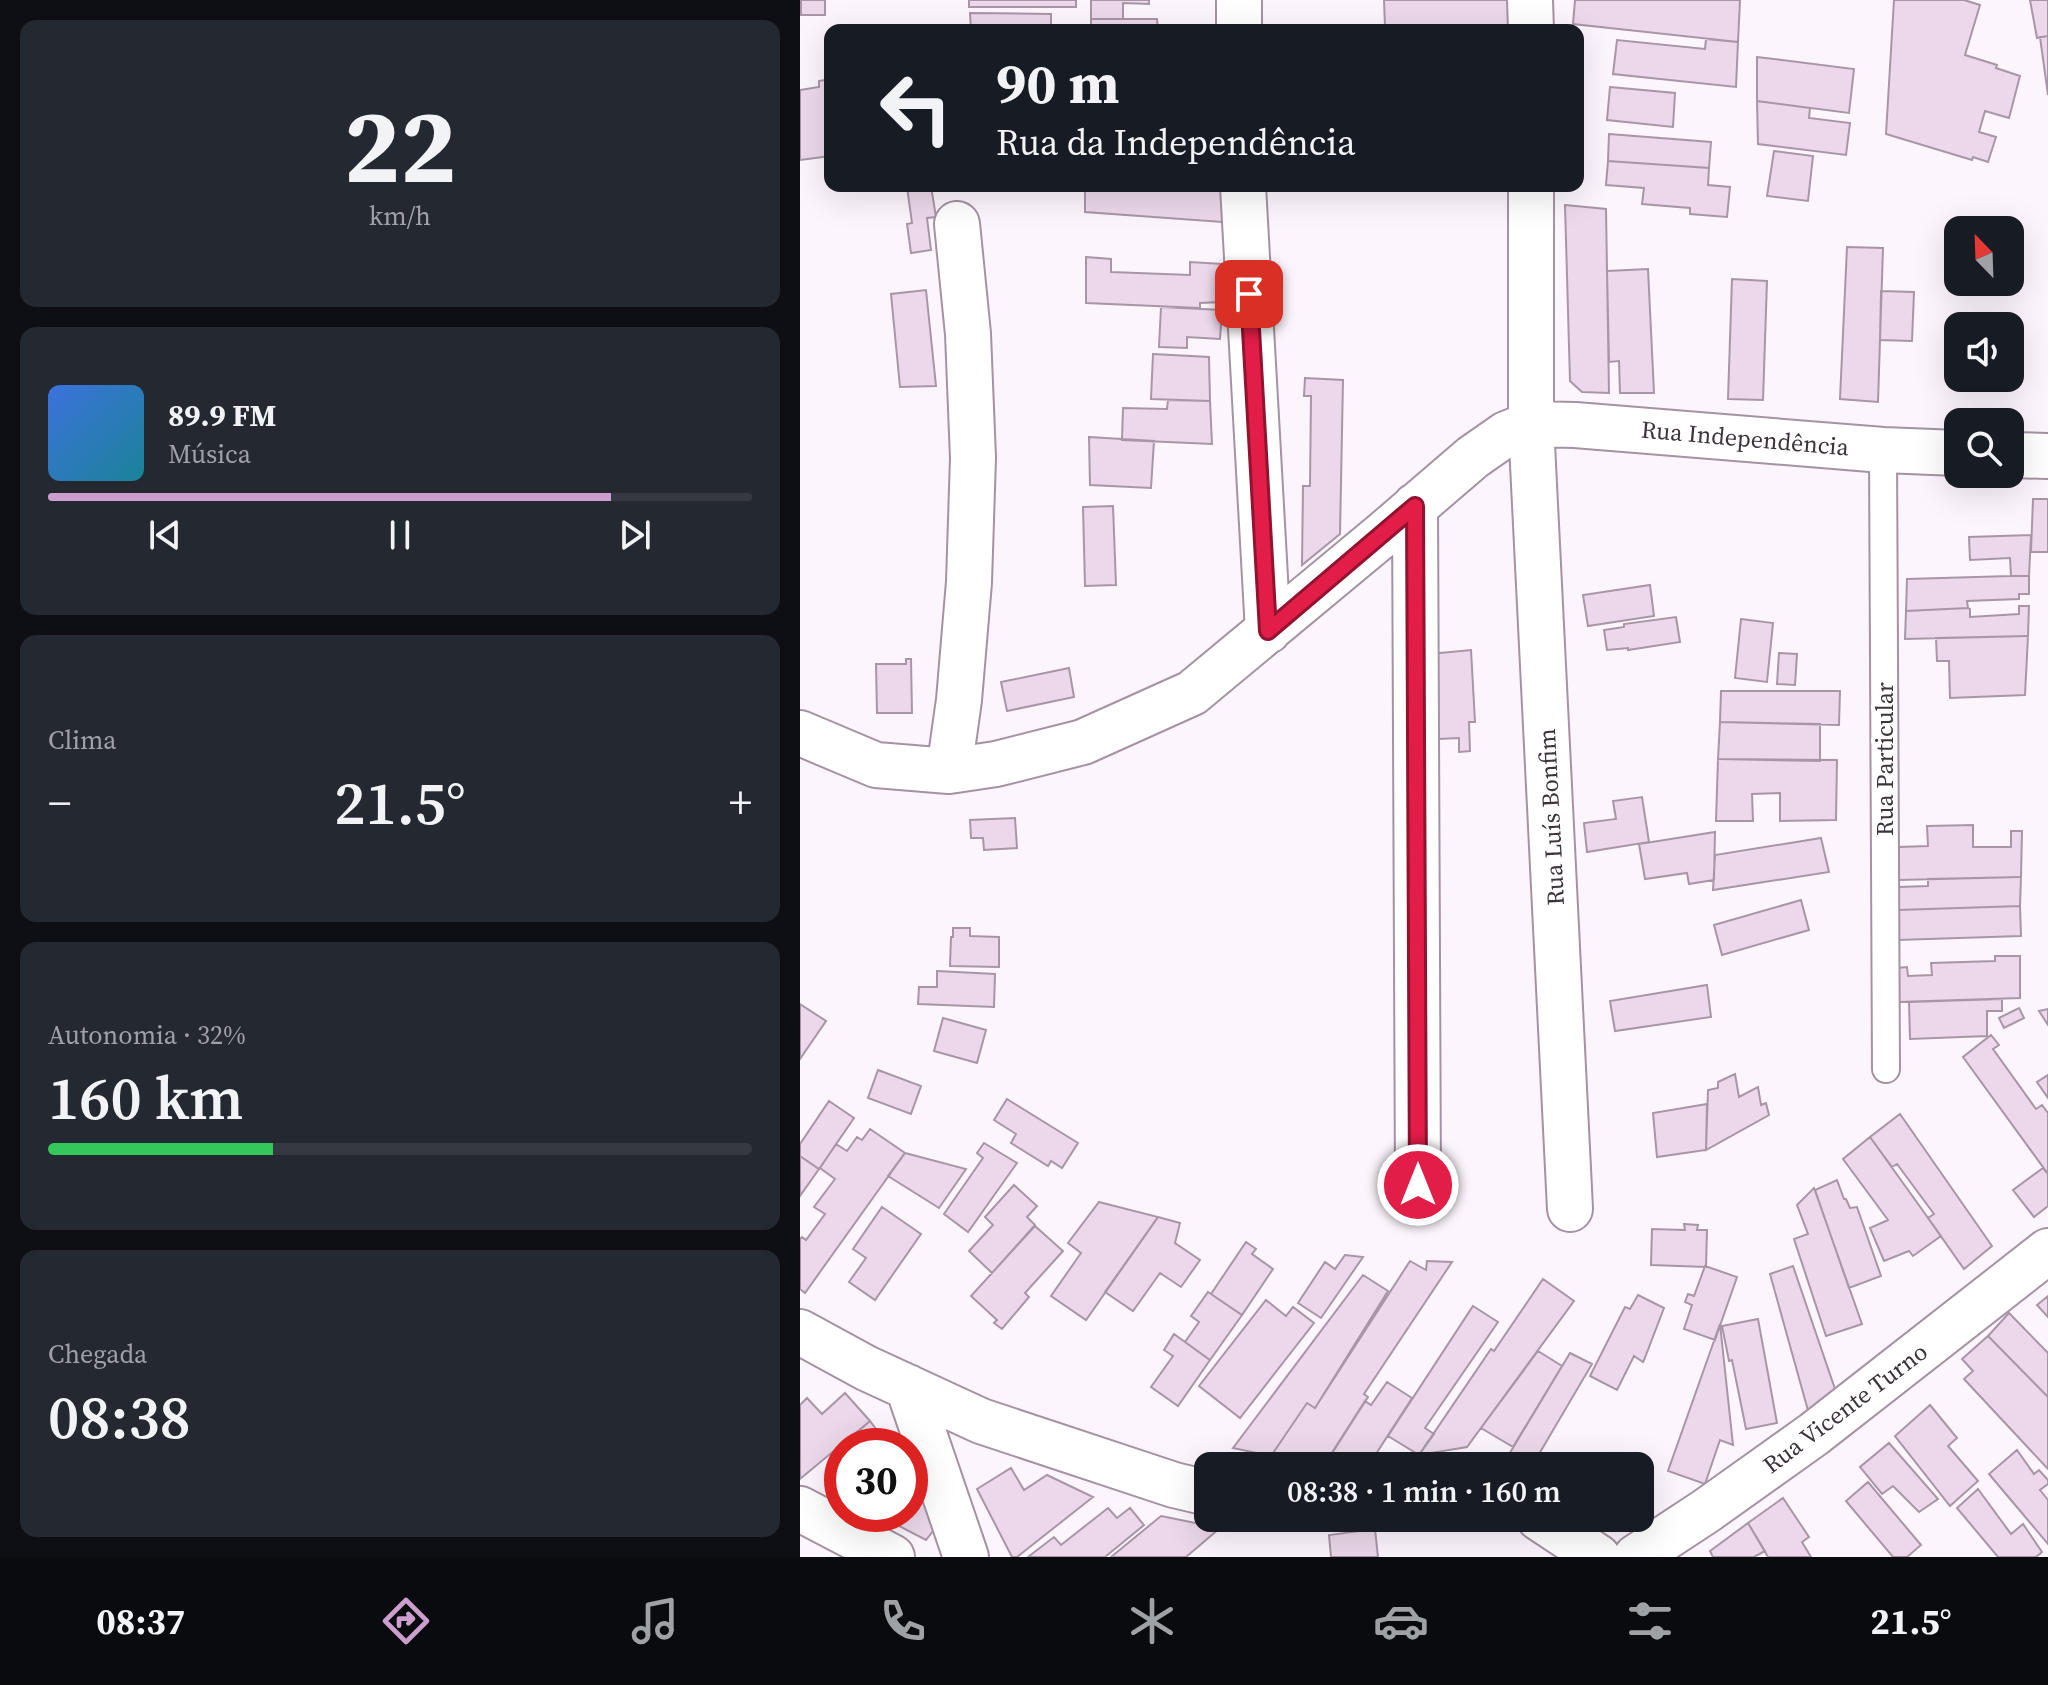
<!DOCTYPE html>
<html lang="pt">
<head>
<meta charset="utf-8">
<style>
	:root { --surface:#171b24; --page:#242831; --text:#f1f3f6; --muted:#9ea1a6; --line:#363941; --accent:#cb9ecd }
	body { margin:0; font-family:"Source Serif 4",serif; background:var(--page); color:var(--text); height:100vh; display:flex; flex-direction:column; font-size:30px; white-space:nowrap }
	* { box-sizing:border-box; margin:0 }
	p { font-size:26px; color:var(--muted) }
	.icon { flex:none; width:44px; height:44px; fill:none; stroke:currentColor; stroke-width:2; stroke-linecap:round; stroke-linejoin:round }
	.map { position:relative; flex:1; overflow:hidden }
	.sheet { display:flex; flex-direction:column; gap:20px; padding:20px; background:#0d0f14; width:800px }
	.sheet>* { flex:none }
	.guide { position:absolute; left:24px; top:24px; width:760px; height:168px; border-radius:16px; box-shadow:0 8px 32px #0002; background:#171b24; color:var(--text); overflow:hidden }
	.needle { width:52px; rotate:337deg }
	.buttons { position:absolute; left:1144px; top:216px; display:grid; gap:16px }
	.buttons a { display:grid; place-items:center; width:80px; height:80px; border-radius:16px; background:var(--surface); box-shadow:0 8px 32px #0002; font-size:40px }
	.speed { position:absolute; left:24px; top:1428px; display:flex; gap:16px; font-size:40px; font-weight:700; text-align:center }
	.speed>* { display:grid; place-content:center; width:104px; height:104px; border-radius:50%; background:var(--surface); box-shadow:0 8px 32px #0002; line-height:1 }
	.speed .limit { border:12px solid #d22; background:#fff; color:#111 }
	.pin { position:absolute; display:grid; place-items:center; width:68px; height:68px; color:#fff; margin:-34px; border-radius:16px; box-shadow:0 4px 12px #0006 }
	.me { position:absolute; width:88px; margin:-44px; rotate:0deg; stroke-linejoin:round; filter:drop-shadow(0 0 6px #0008) }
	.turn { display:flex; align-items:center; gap:28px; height:168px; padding:0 40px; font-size:36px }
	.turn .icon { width:104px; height:104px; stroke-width:2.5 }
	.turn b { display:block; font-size:56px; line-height:68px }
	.big { font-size:60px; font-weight:600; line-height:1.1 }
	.sheet .widget { flex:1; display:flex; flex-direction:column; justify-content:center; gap:12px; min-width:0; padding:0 28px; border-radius:16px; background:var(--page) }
	.sheet .dial { align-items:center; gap:0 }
	.dial b { font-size:104px; line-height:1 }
	.song { display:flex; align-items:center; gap:24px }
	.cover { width:96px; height:96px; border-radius:12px; background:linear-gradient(135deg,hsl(220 70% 55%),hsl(190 70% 35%)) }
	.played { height:8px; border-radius:4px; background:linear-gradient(90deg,var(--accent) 80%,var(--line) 80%) }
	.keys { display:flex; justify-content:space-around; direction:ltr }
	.heat { display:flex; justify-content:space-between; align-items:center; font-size:44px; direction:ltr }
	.charge { height:12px; border-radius:6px; background:linear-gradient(90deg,#34c759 32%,var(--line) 0) }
	.trip { position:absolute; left:394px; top:1452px; width:460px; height:80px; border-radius:16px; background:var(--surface); box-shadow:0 8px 32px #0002; font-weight:600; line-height:80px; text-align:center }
	.dock { display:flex; height:128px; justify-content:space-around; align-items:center; background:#090b0e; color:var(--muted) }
	.dock .icon { width:56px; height:56px }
	.dock .active { color:var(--accent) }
	.dock b { font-size:36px; color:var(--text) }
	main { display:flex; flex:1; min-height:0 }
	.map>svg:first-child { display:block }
	.building { fill:#ecd8ea; stroke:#a896a7; stroke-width:2 }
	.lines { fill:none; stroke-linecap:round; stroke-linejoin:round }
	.service-casing { stroke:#a592a3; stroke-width:30 }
	.minor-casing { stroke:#a592a3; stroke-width:48 }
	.service { stroke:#fff; stroke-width:26 }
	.minor { stroke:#fff; stroke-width:44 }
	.route-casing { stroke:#92132f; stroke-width:20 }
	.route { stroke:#e11d48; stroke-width:14 }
	.labels { text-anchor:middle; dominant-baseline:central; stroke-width:8; stroke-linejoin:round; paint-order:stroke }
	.street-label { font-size:24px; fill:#3c343b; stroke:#fff }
</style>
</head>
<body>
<main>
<section class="sheet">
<div class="widget dial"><b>22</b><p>km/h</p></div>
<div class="widget">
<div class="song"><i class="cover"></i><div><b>89.9 FM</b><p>Música</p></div></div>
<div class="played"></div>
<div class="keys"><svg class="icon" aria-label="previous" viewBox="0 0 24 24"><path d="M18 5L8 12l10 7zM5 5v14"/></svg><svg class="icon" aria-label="pause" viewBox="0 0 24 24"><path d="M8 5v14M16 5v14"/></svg><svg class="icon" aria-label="next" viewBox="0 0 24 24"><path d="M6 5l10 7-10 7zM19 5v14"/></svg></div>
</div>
<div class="widget"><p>Clima</p>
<div class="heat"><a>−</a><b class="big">21.5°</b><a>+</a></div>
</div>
<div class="widget"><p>Autonomia · 32%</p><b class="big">160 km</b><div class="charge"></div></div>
<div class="widget"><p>Chegada</p><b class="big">08:38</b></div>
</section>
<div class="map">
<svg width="1248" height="1557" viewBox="0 0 1248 1557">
	<rect width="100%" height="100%" fill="#fdf5fd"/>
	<path class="building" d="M1 0H25V15H1Z
		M169 0H276V7H169Z
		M291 0H349V4L323 3V19H291Z
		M584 0H720V26L585 27Z
		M775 0H940L938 42 773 24Z
		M1094 0H1164L1180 5 1165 55 1197 65 1196 68 1220 76 1209 118 1185 111 1179 132 1196 137 1188 162 1173 157 1172 160 1086 134Z
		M1230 0H1248V36L1237 38Z
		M170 13 251 14V30H171Z
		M291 19H357L358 30H291Z
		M670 26H720V30H670Z
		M585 27H616V30H586Z
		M1248 36V95L1240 37Z
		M906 39 938 42 936 87 813 74 817 40 905 49Z
		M957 57 1054 69 1049 113 957 101Z
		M30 79V156L0 160V90L19 87V81Z
		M810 87 875 93 873 127 807 120Z
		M957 101 1010 108 1009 118 1050 123 1046 155 958 144Z
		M809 134 911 142 909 168 808 161Z
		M974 151 1013 156 1008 201 967 196Z
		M808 161 909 168 908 185 930 187 927 217 890 214V208L842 204 844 188 806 185Z
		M99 186H131L136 217 127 218 131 250 111 253 107 224 112 223 107 187Z
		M285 186H422V222L285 212Z
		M765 205 806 209 809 393 782 392 770 381Z
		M1047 247 1083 248 1078 402 1040 399Z
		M286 257 311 259V272L390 275V262L422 264V302L400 303V308L286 303Z
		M848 269 854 393H820L819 361 809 362 807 271Z
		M932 279 967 281 963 400 928 399Z
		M126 290 136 386 100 387 91 294Z
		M1081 291 1114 292 1112 341 1080 340Z
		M361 307 422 310 420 339 387 337V348L359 347Z
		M1179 319 1200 326H1177Z
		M353 354 409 357 410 401 351 399Z
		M505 378 543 380 540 534 502 565 503 486H510L511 396H504Z
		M368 400 410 401 412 444 322 440 323 408 367 409Z
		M289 437 354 441 351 488 290 485Z
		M1233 499H1248V552H1231Z
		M313 506 316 585 285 586 283 507Z
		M1231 535 1229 576H1211L1210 558 1170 560 1169 537Z
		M1211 576H1229V594H1219V599L1167 601 1168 608 1106 611 1107 579Z
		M850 585 854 616 788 626 783 595Z
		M1219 606H1229L1228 636 1105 639 1106 611 1168 608 1170 609V617L1219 614Z
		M876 617 880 642 828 650V648L807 650 804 630 824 627V624Z
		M941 619 973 623 967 682 935 678Z
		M1228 636 1225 695 1150 698 1149 661H1137L1136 638Z
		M671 650 675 722H669L670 751 659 752V738L639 739 638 725H633L630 654Z
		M979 653 997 654 995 685 977 684Z
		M106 659H111L112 713H77L76 664H106Z
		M269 668 274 697 207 711 201 682Z
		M921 691H1040L1039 725 920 722Z
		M920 722 1020 724V761L918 759Z
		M918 759 1037 760 1036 820 980 821V793L952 794 953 821H916Z
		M842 797 849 842 787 852 784 823 816 819 813 801Z
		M215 818 217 848 184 850 183 838H171L170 820Z
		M1173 825V847H1211V831H1222L1221 877 1098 880 1099 847 1128 846 1127 826Z
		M915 832 914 880 889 884 887 873 845 879 839 844Z
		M1021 838 1029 872 913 890 915 855Z
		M1221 877 1220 906 1098 910 1099 887 1128 886V879Z
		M1001 900 1009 930 922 955 914 925Z
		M1220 906 1221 936 1098 940V910Z
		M153 928H170V936L199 937V967L150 966 151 937H153Z
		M1195 956H1220V998L1098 1002 1097 968 1107 967 1108 976 1132 975 1131 963 1195 961Z
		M137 971 195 974 194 1007 118 1004 119 987H137Z
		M907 985 911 1017 815 1031 810 1001Z
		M1202 999V1011H1187V1036L1110 1039 1109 1002Z
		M0 1004 26 1021 0 1059Z
		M1219 1008 1224 1018 1204 1028 1199 1018Z
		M1248 1009V1025L1239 1011Z
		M143 1018 186 1030 177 1063 134 1051Z
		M1191 1035 1199 1045 1193 1049 1236 1109 1242 1105 1248 1113V1174L1163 1057Z
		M78 1070 121 1086 111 1114 68 1098Z
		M935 1074 939 1097 958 1087 961 1105 966 1103 969 1115 906 1150 908 1090 918 1088V1082Z
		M1248 1075V1098L1237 1082Z
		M207 1099 278 1143 262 1168 251 1161 248 1166 211 1143 216 1134 194 1120Z
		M29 1101 54 1118 19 1169 0 1156V1144Z
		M907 1104 906 1150 857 1157 853 1113Z
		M1100 1114 1192 1246 1164 1269 1128 1218 1134 1214 1097 1164 1092 1167 1070 1137Z
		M70 1129 105 1153 5 1293 0 1289V1239L2 1237 6 1240 25 1214 14 1207 35 1179 20 1168 36 1144 47 1151 57 1137 62 1140Z
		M1070 1137 1141 1236 1113 1256 1109 1251 1084 1261 1070 1228 1088 1220 1043 1159Z
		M184 1143 217 1163 168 1232 144 1214 183 1158 177 1153Z
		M105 1153 166 1169 139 1208 88 1176Z
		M0 1156 19 1169 0 1196Z
		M1243 1168 1248 1174V1206L1234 1217 1213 1190Z
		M1037 1180 1044 1199H1046L1050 1208 1057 1207 1081 1276 1049 1288 1015 1190Z
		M214 1185 237 1206 227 1217 235 1225 192 1273 169 1251 193 1225 185 1217Z
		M1014 1188 1062 1324 1026 1336 994 1239 1008 1234 997 1205Z
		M299 1202 358 1217 286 1320 251 1296 281 1253 268 1243Z
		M82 1207 121 1234 75 1300 49 1282 66 1258 53 1249Z
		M358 1217 380 1223 375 1243 400 1260 381 1287 360 1273 333 1311 305 1292Z
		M884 1224 898 1225 897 1230H907L906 1267 851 1265 852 1229 885 1230Z
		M235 1226 263 1251 225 1293 229 1297 202 1329 194 1323 197 1320 171 1296Z
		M446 1242 456 1249 452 1254 473 1269 442 1315 411 1294Z
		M545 1255 563 1257 521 1318 498 1303 525 1262 535 1269Z
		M610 1261 626 1270 627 1261 652 1262 564 1394 568 1397 524 1466 471 1456 507 1403 515 1408Z
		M905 1266 937 1277 915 1340 884 1329 892 1305 885 1302 888 1294 894 1296Z
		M993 1266 1036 1392 1009 1414 970 1274Z
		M563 1275 588 1291 515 1408 507 1403 471 1456 433 1448Z
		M743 1279 774 1301 667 1447 619 1455 691 1349 694 1351Z
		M408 1292 442 1315 410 1360 385 1342 399 1322 391 1316Z
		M838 1295 864 1308 844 1360 843 1362 834 1356 817 1390 790 1376 825 1307 830 1309Z
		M1248 1296V1317L1237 1305Z
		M466 1300 486 1316 493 1307 514 1323 440 1418 399 1386Z
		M673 1306 698 1322 625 1428 634 1434 619 1455 588 1436Z
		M1209 1313 1248 1353V1397L1188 1336Z
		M958 1319 977 1423 946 1429 932 1360 929 1361 922 1326Z
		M920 1324 933 1445 920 1440 905 1484 868 1471Z
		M374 1334 410 1360 378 1406 351 1387 373 1356 364 1350Z
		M1188 1336 1248 1397V1469L1164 1379 1173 1371 1162 1359Z
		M738 1351 762 1366 713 1447 681 1428Z
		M770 1353 792 1364 732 1466H702Z
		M587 1382 612 1398 574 1457 528 1459 565 1401 571 1405Z
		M45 1393 70 1421 0 1479V1405L7 1398 22 1414Z
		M1130 1405 1157 1438 1148 1446 1178 1481 1150 1506 1095 1436Z
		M70 1421 89 1446H47L45 1443Z
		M1089 1443 1138 1499 1119 1512 1093 1486 1082 1494 1060 1467Z
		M1217 1450 1234 1474 1239 1470 1248 1480V1484L1240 1490 1248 1500V1544L1189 1474Z
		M110 1452 144 1517 126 1540 76 1514H110Z
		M211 1468 224 1490 247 1475 293 1497 217 1557H212L177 1489Z
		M1068 1482 1121 1545 1107 1557H1093L1046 1501Z
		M1178 1489 1211 1534 1223 1524 1242 1552 1236 1557H1198L1157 1508Z
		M983 1498 1009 1537 1002 1542 1011 1557H968L948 1523Z
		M308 1508 317 1518 330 1508 344 1525 305 1557H228L254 1537 261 1545Z
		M361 1516 420 1528 386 1557H311Z
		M948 1523 965 1551 954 1557H913L910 1551Z
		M575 1529 578 1557H531L529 1535Z"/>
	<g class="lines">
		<g class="service-casing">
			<path id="service" d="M1083 450 1086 1069"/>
		</g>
		<g class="minor-casing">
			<path id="minor" d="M730 0 731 30
				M439 30V0
				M443 186 468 631
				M731 186V424L770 1209
				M1210 455 1248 456
				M615 506 618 1185
				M0 733 76 765 149 771 196 764 283 742 392 693 581 536 673 457 706 434 731 424 775 425 1083 450 1158 453
				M149 771 159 700 169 582 173 458 168 334 157 224
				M0 1332 66 1368 181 1421 374 1485 408 1493
				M108 1387 166 1557
				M0 1509 92 1557
				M739 1518 798 1557
				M836 1557 906 1511 1014 1434 1248 1251"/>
		</g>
		<use href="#service" class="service"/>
		<use href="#minor" class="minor"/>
	</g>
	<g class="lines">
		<g class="route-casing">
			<path id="route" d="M449 294 468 631 615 506 618 1185"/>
		</g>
		<use href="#route" class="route"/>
	</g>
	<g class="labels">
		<g class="street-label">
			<text transform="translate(945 438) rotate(5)">Rua Independência</text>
			<text transform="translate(1084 759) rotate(-90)">Rua Particular</text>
			<text transform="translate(751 817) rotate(-93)">Rua Luís Bonfim</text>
			<text transform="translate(1045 1408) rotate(-37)">Rua Vicente Turno</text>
		</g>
	</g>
</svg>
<div class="buttons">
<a><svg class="needle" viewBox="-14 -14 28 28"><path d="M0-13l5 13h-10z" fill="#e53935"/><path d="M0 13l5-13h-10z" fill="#9ea1a6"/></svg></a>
<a><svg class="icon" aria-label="sound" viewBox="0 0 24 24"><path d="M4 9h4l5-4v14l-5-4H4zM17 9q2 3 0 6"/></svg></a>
<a><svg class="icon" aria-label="search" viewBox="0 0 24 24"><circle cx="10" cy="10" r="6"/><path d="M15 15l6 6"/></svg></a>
</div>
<div class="speed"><div class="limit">30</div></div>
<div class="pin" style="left:449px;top:294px;background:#d93025"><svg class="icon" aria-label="arrive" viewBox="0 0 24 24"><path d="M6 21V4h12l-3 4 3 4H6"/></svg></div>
<svg class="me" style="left:618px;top:1185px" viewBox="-20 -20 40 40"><circle r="17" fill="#e11d48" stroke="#fff" stroke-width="3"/><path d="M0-11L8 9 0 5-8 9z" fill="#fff"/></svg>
<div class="trip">08:38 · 1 min · 160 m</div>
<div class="guide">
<div class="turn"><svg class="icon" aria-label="left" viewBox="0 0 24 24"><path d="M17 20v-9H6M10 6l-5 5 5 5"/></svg><div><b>90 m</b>Rua da Independência</div></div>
</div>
</div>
</main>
<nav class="dock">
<b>08:37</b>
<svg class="icon active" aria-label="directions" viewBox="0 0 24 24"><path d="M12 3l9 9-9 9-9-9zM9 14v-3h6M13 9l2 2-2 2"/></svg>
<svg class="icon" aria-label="music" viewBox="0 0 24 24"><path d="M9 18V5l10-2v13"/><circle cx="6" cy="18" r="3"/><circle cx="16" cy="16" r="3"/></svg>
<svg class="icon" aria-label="phone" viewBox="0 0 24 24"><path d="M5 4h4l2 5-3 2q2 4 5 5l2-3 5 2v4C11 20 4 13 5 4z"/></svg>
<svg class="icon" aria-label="climate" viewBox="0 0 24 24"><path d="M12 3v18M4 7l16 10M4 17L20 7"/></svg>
<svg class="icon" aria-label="car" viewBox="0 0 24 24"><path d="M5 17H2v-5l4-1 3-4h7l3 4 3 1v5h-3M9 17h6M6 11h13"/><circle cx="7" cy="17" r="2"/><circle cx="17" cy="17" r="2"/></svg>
<svg class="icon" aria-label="filters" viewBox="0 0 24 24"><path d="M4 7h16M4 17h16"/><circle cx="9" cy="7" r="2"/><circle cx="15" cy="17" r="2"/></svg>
<b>21.5°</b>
</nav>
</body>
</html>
